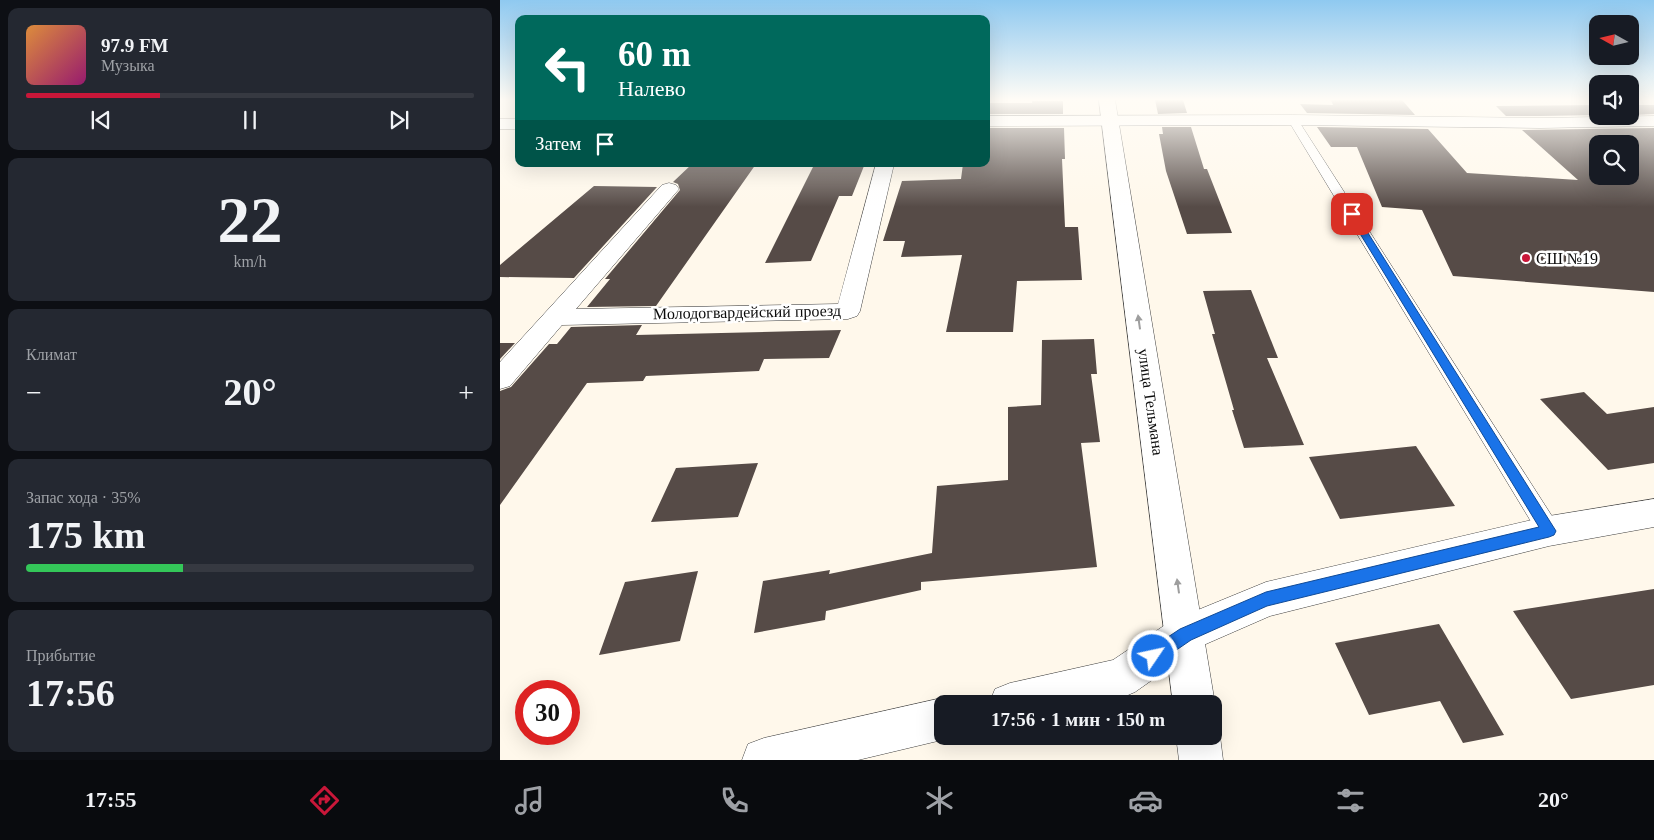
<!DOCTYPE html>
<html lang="ru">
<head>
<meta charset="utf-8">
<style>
	:root { --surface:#171b24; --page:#242831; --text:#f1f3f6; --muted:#9ea1a6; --line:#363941; --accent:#c91739 }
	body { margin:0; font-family:Georgia,serif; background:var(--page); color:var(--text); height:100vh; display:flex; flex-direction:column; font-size:19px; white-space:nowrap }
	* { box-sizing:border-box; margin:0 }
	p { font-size:16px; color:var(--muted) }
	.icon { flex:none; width:28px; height:28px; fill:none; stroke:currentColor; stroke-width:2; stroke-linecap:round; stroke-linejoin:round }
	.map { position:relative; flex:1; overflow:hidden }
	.side { display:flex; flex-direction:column; gap:8px; padding:8px; background:#0d0f14; width:500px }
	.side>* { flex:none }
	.top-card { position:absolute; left:15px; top:15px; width:475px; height:152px; border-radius:10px; box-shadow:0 5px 20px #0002; background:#00695c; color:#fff; overflow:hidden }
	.needle { width:32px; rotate:278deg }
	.controls { position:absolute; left:1089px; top:15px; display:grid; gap:10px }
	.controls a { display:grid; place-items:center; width:50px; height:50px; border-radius:10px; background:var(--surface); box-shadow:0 5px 20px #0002; font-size:25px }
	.speed { position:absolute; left:15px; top:680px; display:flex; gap:10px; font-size:25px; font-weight:700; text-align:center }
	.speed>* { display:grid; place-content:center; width:65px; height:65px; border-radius:50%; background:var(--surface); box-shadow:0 5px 20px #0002; line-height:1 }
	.speed .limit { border:8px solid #d22; background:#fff; color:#111 }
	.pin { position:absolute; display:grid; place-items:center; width:42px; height:42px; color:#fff; margin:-21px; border-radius:10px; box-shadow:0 2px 8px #0006 }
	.me { position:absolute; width:55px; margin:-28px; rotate:56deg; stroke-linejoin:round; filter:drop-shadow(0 0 4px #0008) }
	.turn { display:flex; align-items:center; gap:18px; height:105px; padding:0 20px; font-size:22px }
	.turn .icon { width:65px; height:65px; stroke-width:2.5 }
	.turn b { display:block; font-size:35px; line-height:42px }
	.then { display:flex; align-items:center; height:48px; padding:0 20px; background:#0003; gap:10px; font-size:19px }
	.big { font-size:38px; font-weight:700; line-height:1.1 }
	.side .widget { flex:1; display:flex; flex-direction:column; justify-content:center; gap:8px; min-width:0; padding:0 18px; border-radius:10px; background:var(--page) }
	.side .dial { align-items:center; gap:0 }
	.dial b { font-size:65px; line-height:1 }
	.song { display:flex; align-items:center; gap:15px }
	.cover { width:60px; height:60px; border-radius:8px; background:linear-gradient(135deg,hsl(30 70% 55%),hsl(320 70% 35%)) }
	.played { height:5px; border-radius:2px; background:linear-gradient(90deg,var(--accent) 30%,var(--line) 30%) }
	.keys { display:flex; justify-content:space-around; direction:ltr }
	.heat { display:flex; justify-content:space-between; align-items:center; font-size:28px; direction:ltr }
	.charge { height:8px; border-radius:4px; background:linear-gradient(90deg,#34c759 35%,var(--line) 0) }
	.trip { position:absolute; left:434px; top:695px; width:288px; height:50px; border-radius:10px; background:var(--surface); box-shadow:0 5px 20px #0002; font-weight:700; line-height:50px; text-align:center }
	.dock { display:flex; height:80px; justify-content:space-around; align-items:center; background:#090b0e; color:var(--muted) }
	.dock .icon { width:35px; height:35px }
	.dock .on { color:var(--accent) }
	.dock b { font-size:22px; color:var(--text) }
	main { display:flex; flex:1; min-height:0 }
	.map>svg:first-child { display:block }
	.building { fill:#564b47; fill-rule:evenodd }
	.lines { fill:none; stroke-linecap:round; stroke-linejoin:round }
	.service-casing { stroke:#3f3f3f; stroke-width:1 }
	.minor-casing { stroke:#3f3f3f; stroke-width:1 }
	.tertiary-casing { stroke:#3f3f3f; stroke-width:1 }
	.service { fill:#fff; fill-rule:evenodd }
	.minor { fill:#fff; fill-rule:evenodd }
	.tertiary { fill:#fff; fill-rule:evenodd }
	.oneway { fill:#9e9e9e }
	.route { fill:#1a73e8; stroke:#114b97 }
	.poi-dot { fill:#c91739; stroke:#fff; stroke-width:2 }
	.labels { text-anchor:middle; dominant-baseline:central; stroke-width:5; stroke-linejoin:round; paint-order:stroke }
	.poi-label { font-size:16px; fill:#0c0c0c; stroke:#fff; text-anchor:start }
	.street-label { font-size:16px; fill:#0c0c0c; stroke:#fff }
</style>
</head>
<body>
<main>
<section class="side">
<div class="widget">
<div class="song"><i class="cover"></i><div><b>97.9 FM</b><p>Музыка</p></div></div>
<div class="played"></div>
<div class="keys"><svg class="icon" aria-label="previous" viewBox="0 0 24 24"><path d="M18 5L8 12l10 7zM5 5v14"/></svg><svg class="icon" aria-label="pause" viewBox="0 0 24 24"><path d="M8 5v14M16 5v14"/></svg><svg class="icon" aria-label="next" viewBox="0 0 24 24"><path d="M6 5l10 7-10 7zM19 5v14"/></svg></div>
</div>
<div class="widget dial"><b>22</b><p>km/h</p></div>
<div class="widget"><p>Климат</p>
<div class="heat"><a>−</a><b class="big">20°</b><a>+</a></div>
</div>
<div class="widget"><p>Запас хода · 35%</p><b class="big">175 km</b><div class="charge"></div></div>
<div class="widget"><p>Прибытие</p><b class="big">17:56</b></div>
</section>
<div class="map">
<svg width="1154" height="760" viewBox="0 0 1154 760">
	<rect width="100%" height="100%" fill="#fff8eb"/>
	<path class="building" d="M655 100H683L687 113 658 114Z
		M831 100H902L915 115 807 113 800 104 833 105Z
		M532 101H563V114H486V103H532Z
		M1098 105V115L1040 116H1006L996 106Z
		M1130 105H1154V114L1130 115Z
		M662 127H691L704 169H707L732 233 687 234 666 171 659 134H663Z
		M817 127 928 129 967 173 1078 180 1022 130 1154 128V292L953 276 922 210 882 207 857 147H831ZM1098 144H1130V176H1098Z
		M486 128H564L565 159H562L565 227H578L582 280 517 281 513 332H446L462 255 401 257 405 241H383L402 181 461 179 463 164H486Z
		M192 164H256L156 306 87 307 110 279H105L180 190 178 184 173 182Z
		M364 166 352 196H339L311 261 265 263 313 167Z
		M94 186 157 187 74 278 0 277V265Z
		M751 290 778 358H767L804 445 744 448 732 410H734L712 334H715L703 291Z
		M142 325 136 335 341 330 329 358 264 359 259 371 146 376 143 381 87 383 0 505V391L11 387 49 344H57L71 327Z
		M594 339 597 374H591L600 442 581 443 597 567 421 582V590L326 611 325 620 254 633 263 581 330 570 329 574 432 553 437 486 508 480V407L541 405 542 340Z
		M0 343H15L0 359Z
		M1084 392 1107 414 1154 407V463L1108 470 1040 399Z
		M916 446 955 506 840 519 809 457Z
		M258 463 238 517 151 522 176 468Z
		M198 571 180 641 99 655 125 582Z
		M1154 589V685L1071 699 1013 611Z
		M939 624 1004 735 963 743 940 701 869 715 835 643Z"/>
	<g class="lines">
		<g class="service-casing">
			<path id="service" d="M793 117 798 120 1057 524 1060 531 1057 538 1049 540 1041 538 788 120Z"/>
		</g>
		<g class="minor-casing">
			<path id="minor" d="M793 115 1040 118 1154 116V126L1040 128 793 125 486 126V116Z
				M0 119H19V129H0Z
				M376 164H394L360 311 357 316 348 319 62 325 10 386 0 389V362L162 185 169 183 176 185 179 189 76 309 338 304Z
				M1154 499V527L1049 546 770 616 699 647 635 692 621 698 598 704H489L495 689 510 683 613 660 671 621 766 582 1049 516Z
				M442 698 457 704H442V736H452L442 740 358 760H242L248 744 264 738Z"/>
		</g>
		<g class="tertiary-casing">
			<path id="tertiary" d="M599 100H615L715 704 712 710V704H673Z
				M712 720 720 736 723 760H679L676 736H712Z"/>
		</g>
		<use href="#service" class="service"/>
		<use href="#minor" class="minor"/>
		<use href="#tertiary" class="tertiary"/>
	</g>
	<defs><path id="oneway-solid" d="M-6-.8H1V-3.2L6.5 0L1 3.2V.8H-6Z" transform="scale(1.25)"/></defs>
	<g class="oneway">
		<use href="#oneway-solid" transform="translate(639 322) rotate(-98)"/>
		<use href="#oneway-solid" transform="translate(678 586) rotate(-98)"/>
	</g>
	<linearGradient id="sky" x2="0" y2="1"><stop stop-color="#8fc9f0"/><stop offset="0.48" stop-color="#fffcf6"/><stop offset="1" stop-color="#fffcf6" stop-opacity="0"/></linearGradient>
	<rect width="1154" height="207" fill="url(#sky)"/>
	<path class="route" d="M849 212 856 214 1056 531 1054 535 1049 537 767 606 691 640 659 662 653 665 647 662 645 656 647 651 680 629 766 592 1039 527 848 214Z"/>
	<circle class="poi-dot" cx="1026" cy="258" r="5"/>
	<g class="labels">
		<g class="poi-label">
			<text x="1036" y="258">СШ №19</text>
		</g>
		<g class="street-label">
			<text transform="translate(247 312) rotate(-1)">Молодогвардейский проезд</text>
			<text transform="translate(651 402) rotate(82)">улица Тельмана</text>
		</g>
	</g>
</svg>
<div class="controls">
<a><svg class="needle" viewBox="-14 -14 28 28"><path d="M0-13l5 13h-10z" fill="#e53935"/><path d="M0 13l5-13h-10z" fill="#9ea1a6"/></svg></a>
<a><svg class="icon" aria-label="sound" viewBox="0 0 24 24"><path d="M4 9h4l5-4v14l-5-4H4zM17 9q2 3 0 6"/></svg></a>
<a><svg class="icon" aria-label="search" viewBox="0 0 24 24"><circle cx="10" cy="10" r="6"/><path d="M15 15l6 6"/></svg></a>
</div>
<div class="speed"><div class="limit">30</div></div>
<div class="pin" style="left:852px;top:214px;background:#d93025"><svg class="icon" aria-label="arrive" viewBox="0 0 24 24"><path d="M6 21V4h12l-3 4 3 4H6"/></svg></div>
<svg class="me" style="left:653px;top:656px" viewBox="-20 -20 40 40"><circle r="17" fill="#1a73e8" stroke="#fff" stroke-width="3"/><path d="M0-11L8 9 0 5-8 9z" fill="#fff"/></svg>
<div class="trip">17:56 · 1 мин · 150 m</div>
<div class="top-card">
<div class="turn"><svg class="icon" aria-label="left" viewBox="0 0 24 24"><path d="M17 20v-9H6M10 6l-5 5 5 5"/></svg><div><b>60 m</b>Налево</div></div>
<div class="then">Затем<svg class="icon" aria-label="arrive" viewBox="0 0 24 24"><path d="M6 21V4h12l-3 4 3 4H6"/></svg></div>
</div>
</div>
</main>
<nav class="dock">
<b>17:55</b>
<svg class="icon on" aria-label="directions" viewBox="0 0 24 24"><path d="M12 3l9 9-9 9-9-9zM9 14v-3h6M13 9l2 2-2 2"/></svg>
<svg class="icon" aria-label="music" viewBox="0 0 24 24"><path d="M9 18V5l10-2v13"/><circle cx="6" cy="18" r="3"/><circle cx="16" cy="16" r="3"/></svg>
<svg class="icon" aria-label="phone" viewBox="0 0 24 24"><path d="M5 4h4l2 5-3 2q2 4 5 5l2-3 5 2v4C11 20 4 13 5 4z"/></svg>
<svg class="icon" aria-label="climate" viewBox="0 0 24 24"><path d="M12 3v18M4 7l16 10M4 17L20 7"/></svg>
<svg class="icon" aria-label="car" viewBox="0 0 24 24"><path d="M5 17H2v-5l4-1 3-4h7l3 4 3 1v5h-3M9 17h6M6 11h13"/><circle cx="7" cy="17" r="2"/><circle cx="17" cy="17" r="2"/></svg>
<svg class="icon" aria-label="filters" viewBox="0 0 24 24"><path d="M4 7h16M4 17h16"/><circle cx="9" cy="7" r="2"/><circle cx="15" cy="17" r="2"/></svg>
<b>20°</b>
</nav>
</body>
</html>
